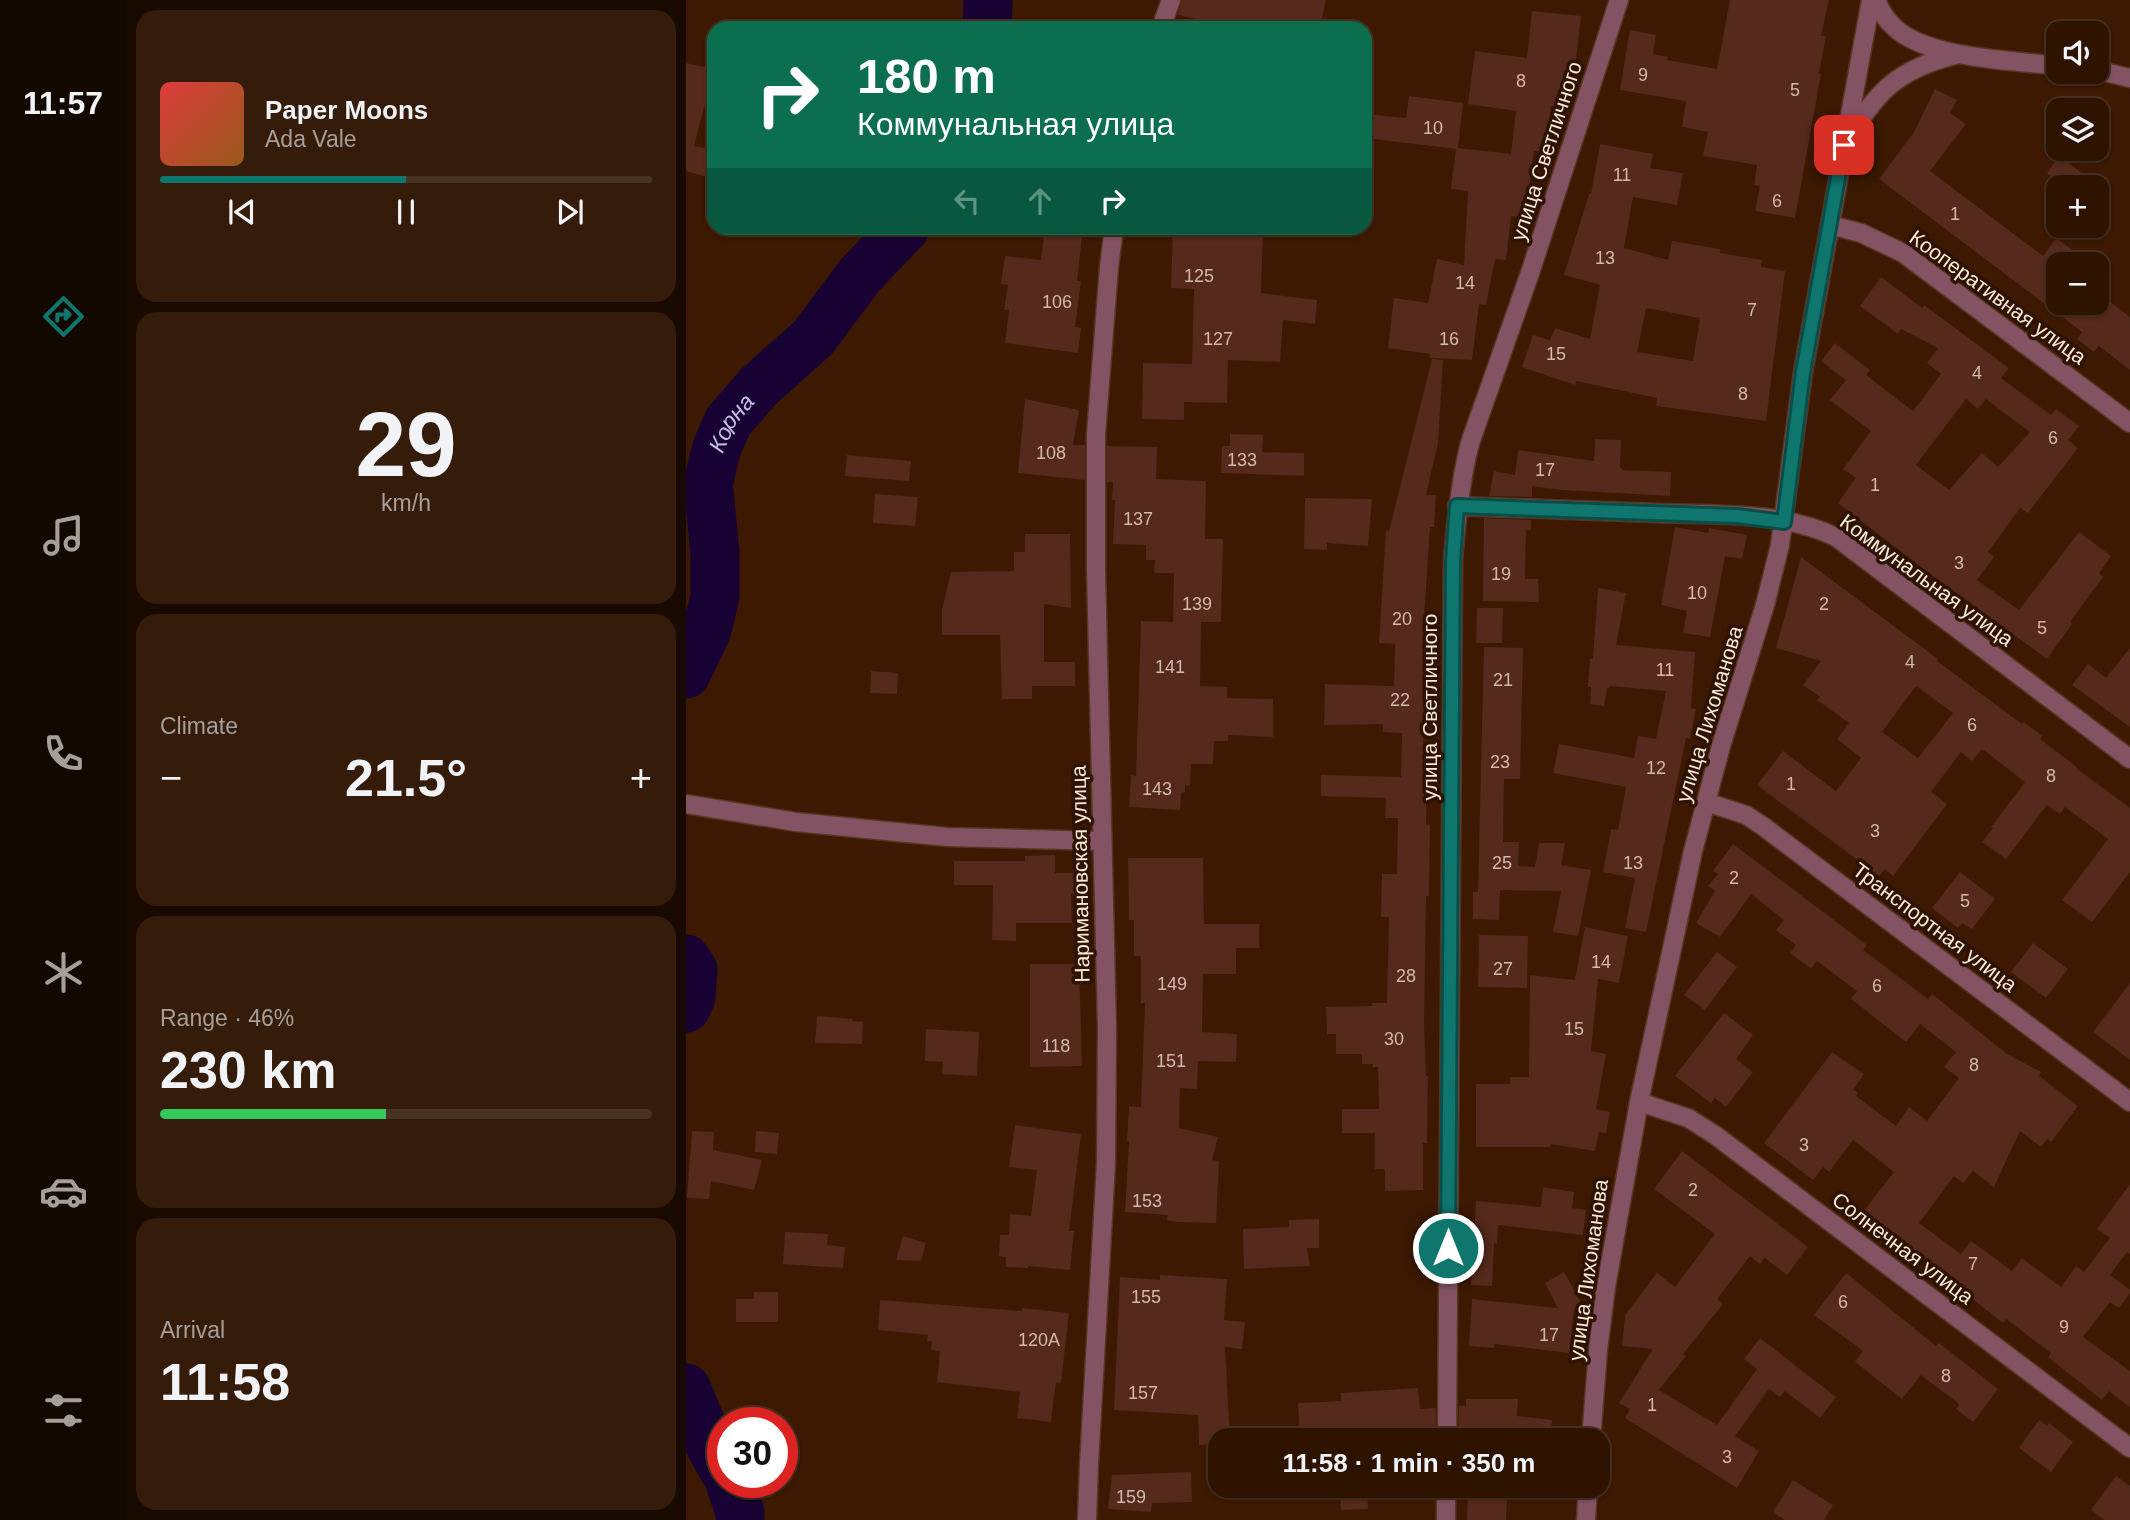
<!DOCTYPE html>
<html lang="en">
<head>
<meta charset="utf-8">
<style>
	:root { --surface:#2d1300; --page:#351c0a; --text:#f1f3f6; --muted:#a79e99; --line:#483222; --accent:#0f766e }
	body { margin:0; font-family:Helvetica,sans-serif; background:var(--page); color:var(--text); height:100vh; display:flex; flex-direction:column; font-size:26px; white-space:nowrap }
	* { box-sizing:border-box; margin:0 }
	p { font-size:23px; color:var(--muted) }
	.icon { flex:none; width:38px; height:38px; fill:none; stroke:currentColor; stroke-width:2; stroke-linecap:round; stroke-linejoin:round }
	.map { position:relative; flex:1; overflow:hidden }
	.drawer { display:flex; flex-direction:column; gap:10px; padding:10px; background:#190a00; width:560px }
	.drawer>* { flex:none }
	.top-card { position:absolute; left:21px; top:21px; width:665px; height:214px; border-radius:21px; box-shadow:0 2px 5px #0004,0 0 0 2px var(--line); background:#0b6e4f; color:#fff; overflow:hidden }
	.fabs { position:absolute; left:1360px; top:21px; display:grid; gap:14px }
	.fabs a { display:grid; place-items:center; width:63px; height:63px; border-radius:14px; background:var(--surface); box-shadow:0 2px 5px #0004,0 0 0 2px var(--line); font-size:35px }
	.speed { position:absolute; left:21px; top:1407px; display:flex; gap:14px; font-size:35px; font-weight:700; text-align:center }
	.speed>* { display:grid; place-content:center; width:91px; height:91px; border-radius:50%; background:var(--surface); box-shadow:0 2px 5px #0004,0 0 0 2px var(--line); line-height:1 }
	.speed .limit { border:10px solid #d22; background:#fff; color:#111 }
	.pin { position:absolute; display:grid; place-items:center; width:60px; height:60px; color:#fff; margin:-30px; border-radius:14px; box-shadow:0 4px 10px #0006 }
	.me { position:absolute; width:77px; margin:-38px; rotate:0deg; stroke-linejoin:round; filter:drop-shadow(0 0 5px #0008) }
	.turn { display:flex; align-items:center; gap:24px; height:147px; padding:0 35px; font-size:32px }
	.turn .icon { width:91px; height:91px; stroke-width:2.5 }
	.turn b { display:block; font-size:49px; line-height:60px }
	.lanes { display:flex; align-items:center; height:66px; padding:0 35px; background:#0003; justify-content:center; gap:35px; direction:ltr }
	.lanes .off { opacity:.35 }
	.big { font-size:52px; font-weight:600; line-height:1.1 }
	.drawer .widget { flex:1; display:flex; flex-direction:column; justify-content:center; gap:10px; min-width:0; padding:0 24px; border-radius:21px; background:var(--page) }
	.drawer .dial { align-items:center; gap:0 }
	.dial b { font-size:91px; line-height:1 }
	.song { display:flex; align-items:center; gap:21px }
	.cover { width:84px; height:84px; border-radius:10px; background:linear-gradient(135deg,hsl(0 70% 55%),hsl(30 70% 35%)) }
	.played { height:7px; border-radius:4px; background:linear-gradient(90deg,var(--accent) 50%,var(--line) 50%) }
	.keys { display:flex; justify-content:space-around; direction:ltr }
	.heat { display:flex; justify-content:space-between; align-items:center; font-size:38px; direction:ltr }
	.charge { height:10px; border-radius:5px; background:linear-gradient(90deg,#34c759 46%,var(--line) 0) }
	.trip { position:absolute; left:522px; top:1428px; width:402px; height:70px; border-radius:21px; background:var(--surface); box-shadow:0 2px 5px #0004,0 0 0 2px var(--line); font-weight:600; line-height:70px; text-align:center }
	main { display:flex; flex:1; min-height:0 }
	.dock { display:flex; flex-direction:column; width:126px; justify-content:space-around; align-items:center; background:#120800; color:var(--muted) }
	.dock .icon { width:49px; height:49px }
	.dock .on { color:var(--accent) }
	.dock b { font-size:32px; color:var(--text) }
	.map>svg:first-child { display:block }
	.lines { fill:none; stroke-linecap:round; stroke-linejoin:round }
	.river { stroke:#170233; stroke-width:49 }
	.building { fill:#55291c; fill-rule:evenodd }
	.minor-casing { stroke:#57361f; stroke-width:21 }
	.tertiary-casing { stroke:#57361f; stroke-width:21 }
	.minor { stroke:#835364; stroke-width:18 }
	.tertiary { stroke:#835364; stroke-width:18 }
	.route-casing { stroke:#0a4d48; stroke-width:18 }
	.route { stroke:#0f766e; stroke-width:12 }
	.labels { text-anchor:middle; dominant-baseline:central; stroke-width:7; stroke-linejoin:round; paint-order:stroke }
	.number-label { font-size:18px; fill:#d2b9ab }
	.street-label { font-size:21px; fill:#fce9db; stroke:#2d1300 }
	.water-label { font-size:23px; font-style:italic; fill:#c7baed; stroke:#2d1300 }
</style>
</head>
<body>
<main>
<nav class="dock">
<b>11:57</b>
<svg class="icon on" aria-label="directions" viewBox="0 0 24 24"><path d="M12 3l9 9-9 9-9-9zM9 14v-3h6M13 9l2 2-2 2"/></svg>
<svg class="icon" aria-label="music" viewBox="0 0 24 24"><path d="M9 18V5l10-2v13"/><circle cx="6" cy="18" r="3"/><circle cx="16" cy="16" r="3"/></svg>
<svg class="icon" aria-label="phone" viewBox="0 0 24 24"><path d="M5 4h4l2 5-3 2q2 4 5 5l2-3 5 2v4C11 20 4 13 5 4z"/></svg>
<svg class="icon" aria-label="climate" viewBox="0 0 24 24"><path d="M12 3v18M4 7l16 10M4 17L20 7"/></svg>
<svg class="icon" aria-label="car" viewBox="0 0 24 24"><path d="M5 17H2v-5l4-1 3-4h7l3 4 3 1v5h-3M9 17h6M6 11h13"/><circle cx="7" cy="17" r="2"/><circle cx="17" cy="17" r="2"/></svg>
<svg class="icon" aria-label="filters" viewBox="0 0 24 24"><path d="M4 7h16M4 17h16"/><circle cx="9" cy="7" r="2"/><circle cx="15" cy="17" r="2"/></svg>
</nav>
<section class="drawer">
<div class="widget">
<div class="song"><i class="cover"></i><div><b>Paper Moons</b><p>Ada Vale</p></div></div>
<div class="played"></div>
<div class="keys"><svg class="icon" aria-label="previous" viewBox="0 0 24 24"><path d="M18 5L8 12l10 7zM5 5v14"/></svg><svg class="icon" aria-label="pause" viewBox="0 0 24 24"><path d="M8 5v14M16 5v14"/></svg><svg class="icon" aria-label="next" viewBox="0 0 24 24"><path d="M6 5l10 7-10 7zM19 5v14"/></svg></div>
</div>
<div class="widget dial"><b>29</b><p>km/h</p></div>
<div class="widget"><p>Climate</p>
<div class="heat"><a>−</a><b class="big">21.5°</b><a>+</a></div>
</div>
<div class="widget"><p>Range · 46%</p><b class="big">230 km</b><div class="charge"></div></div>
<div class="widget"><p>Arrival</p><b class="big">11:58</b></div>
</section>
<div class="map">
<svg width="1444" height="1520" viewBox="0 0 1444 1520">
	<rect width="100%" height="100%" fill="#3c1900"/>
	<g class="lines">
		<g class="river">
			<path d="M301 28 302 0"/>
			<path id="s1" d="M0 674 21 630 29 596V553L22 483 31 447 42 422 72 387 127 338 174 275 219 228"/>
			<path d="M0 959 7 970 5 997 0 1008"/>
			<path d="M0 1388 24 1445 37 1469"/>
			<path d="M44 1482 54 1513V1520"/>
		</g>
	</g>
	<path class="building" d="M496 0H640L634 28H547L492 15Z
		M1044 0H1143L1135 36H1140L1133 73 1135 74 1109 218 1069 211 1074 186 1068 185 1071 165 1017 156 1022 132 996 127 1000 101 934 90 944 30 970 35 967 54 982 57 981 60 1031 69Z
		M846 11 895 16 890 60 885 59 879 107 865 106 859 152 848 151 842 199H839L837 217 825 216 820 260 809 259 800 305 793 304 786 360 743 358 744 354 702 348 708 298 742 303 751 259 778 265 782 191 765 189 770 149 679 138V114L720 118 723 96 777 103 772 148 825 154 830 111 782 104 789 51 841 58Z
		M0 63 28 69 8 146 28 150V179L0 171Z
		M1249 89 1271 100 1264 113 1280 124 1244 171 1357 256 1370 238 1406 264H1372V303H1410V291L1444 317V370L1413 346 1408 352 1391 339 1396 332 1193 179 1228 132Z
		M914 144 967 154 964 168 997 173 991 205 947 197 938 248 982 260 986 241 1034 249V253L1076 260 1075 267 1099 271 1080 421 970 406 971 398 890 381 889 385 836 367 847 335 864 340 869 328 904 339 914 285 878 275 903 194H905ZM960 308 1014 318 1007 361 951 352Z
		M1373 156 1415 187H1380L1361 173Z
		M359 228H397L391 281H395L389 327 395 328 392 353 319 343 323 310H318L322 285 315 284 319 256 355 260Z
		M487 228 577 230 575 293 631 300 629 324 597 320 594 362 542 360 541 403 498 402V420L456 419 457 363 506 364 508 289 485 288Z
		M1195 277 1236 308 1238 305 1323 368 1315 378 1365 415 1370 409 1393 426 1382 440 1392 448 1342 513 1334 508 1302 552 1308 557 1291 580 1333 610 1393 532 1425 556 1413 573 1417 577 1384 622 1386 624 1361 659 1239 570 1152 503 1170 478 1157 469 1185 431 1144 400 1160 380 1135 361 1149 343 1184 370 1180 375 1227 411 1255 374 1241 363 1252 348 1215 329 1212 334 1174 306ZM1280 399 1292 409 1300 399 1344 432 1312 467 1296 453 1263 490 1230 465Z
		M746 359 757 360 752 443 740 495H750L748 527H744L736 649H740L737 745H744V767H741L740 824 744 825 743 896H740L738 1024 740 1076H742L741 1143H737V1190L699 1191V1169H689V1133H656V1109H693L692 1067H687V1064H676V1054H650V1034H641L640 1007 686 1006V1003H701L703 917H695L696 874H711L712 818H699L700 798 635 796V775L715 777 716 733 697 732V724L638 725 639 684 708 686 709 644 693 643 700 530 703 531Z
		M339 399 393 410 387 445H399V480L332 473Z
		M544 434 577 435 576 452 618 453V476L535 473 536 446H544Z
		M909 439 935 440 934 467 937 470 985 472 984 496 875 490 846 486V497L803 496 808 471 829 475 832 450 908 461Z
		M421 446 471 447 470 479 520 481 519 539H537L535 622H515L514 686 541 687V698L587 699V737L542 735V741H528L527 764H505L504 786 499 785V792L495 793 494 810 443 807 445 775 450 776 455 621 487 622 488 573H468L469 560H460V545L427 544 429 500H426L427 482H421Z
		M161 455 225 461 223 481 159 476Z
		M189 494 232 497 229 526 187 523Z
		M619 498 686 499 682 546 641 543V550L618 549Z
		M798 518 845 520V530H840L839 579H852L853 602 797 601Z
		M989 527 1022 533 1023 528 1061 535 1056 559 1039 556 1024 637 997 633 1001 611 975 605Z
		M339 534H384L385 608 358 604V662H389V686H346V699H316L314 635H256V610L265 572 328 571V552H339Z
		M1115 557 1252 659 1251 661 1336 724 1338 722 1356 736 1354 739 1391 767 1390 768 1444 808V872L1406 922 1376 900 1422 839 1379 807 1374 814 1361 805 1320 859 1296 842 1307 828 1305 827 1339 782 1296 749 1286 761 1275 752 1245 792 1261 804 1207 876 1199 869 1193 876 1071 785 1097 751 1150 791 1175 758 1151 739 1163 723 1131 700 1134 697 1117 685 1135 661 1090 648ZM1230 686 1267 713 1232 758 1196 732Z
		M912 588 940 593 930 645 1009 652 1005 708 1010 709 1004 739 1000 738 960 932 939 928 949 878 917 872 925 829 932 830 940 787 867 773 873 744 948 758 952 736 970 739 980 691 924 686 921 689 918 706 904 704 905 687H902L904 659H907Z
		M791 608H817L816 643H790Z
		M798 647 837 648 834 779H818L817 842H833L832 866 849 867 853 843H879L875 865 905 870 892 936 867 932 875 891 814 890 813 920 787 919V892H792Z
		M1444 648V727L1386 685 1402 664 1420 678Z
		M185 671 212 673 211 694 184 693Z
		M1047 844 1181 945 1177 950 1242 999 1246 994 1321 1054 1355 1072 1353 1076 1392 1106 1365 1142 1361 1139 1355 1147 1334 1131 1308 1187 1287 1171 1277 1183 1268 1176 1233 1223 1275 1254 1285 1241 1326 1271 1336 1258 1375 1287 1390 1266 1398 1272 1424 1238 1411 1229 1444 1184V1254L1441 1252 1424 1275 1444 1290V1293L1433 1308 1424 1302 1397 1337 1444 1371V1407L1423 1391 1416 1400 1362 1357 1365 1353 1320 1319 1317 1323 1176 1213 1208 1172 1167 1140 1143 1172 1137 1167 1127 1180 1078 1143 1146 1052 1178 1074 1167 1090 1172 1092 1170 1096 1210 1126 1223 1107 1241 1121 1273 1078 1258 1067 1270 1052 1234 1024 1220 1042 1165 999 1171 991 1131 961 1125 969 1104 953 1110 945 1090 930 1098 920 1065 894 1034 937 1010 923 1029 891 1022 886 1032 874 1027 871Z
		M369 855V873H390L391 894H385L386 923H330V941L306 940 307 885H268V861H339V856Z
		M442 858H517L518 924H573V948H550V974H517L516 1032 551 1034 550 1062 512 1061 511 1089 494 1088 493 1128 532 1137 526 1160 533 1161 530 1223 491 1222 481 1220 482 1215 439 1212 443 1141H441L443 1106 455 1107 459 1003H455V956H448V920H443Z
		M1274 872 1309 899 1286 929 1276 923 1272 928 1246 908Z
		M899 927 942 936 933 983 912 979 905 1051 920 1054 910 1109 924 1112 920 1133 913 1132 909 1151 865 1144 864 1147H790V1084H824V1077H843L844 975 889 980Z
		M793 935 842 936 841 988 792 987Z
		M1347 943 1382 969 1360 998 1325 972Z
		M1031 952 1051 967 1019 1010 998 995Z
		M344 964H393L396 1066 344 1067Z
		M1444 983V1060L1407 1032Z
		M1038 1013 1067 1035 1050 1059 1067 1072 1040 1107 1029 1098 1025 1103 989 1076Z
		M131 1016 167 1019 166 1021 177 1022 176 1044 129 1043Z
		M240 1029 293 1032 291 1076 256 1074 257 1062 239 1061Z
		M329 1125 395 1134 383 1231H388L384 1270 342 1266V1268L320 1267V1257L313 1256 314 1235H323L324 1214 345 1216 351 1170 323 1167Z
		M6 1131 28 1132 27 1150 76 1160 68 1190 25 1181 23 1199 1 1198Z
		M70 1131 93 1133 91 1154 69 1152Z
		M996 1151 1122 1247 1101 1275 1079 1258 1074 1264 1064 1256 1031 1299 1037 1304 997 1354 1000 1356 973 1390 1031 1425 1071 1369 1058 1359 1074 1338 1150 1397 1134 1418 1099 1391 1094 1397 1083 1389 1049 1436 1073 1451 1051 1488 939 1418 944 1409 933 1403 967 1349 936 1346 939 1315 971 1273 989 1287 1029 1234 968 1189Z
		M857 1187 888 1192 886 1208 900 1210 897 1235 812 1225 811 1244 808 1243 806 1286 785 1285 790 1201 855 1207Z
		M633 1219V1248H621L624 1266 558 1269 557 1229 603 1227V1220Z
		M99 1232 142 1234 141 1245 159 1247 157 1268 97 1264Z
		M217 1236 240 1243 235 1261 210 1260Z
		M878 1272 899 1310 888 1309 883 1353 808 1344V1348L783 1346 786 1299 872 1308 859 1283Z
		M1160 1273 1250 1346 1253 1343 1312 1389 1287 1422 1270 1409 1273 1404 1235 1375 1216 1399 1169 1362 1177 1351 1128 1315Z
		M474 1275 541 1279 538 1320 559 1322 556 1349 539 1347 544 1440H534V1444L513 1445 512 1415 428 1410 434 1277 474 1280Z
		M68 1292H92V1322H50V1299H68Z
		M194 1300 336 1311V1308L383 1313 375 1383 370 1382 365 1422 331 1418 334 1392 251 1382 254 1351 245 1350 246 1341H241L242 1335 192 1330Z
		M732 1388 734 1409 750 1408V1436L743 1435V1440H614L612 1403 655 1401V1393Z
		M780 1399H832L831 1416 866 1420 864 1440 772 1436 773 1406H780Z
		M1353 1420 1361 1426 1363 1423 1387 1442 1365 1472 1333 1448Z
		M505 1472 506 1502 466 1503 465 1512 422 1509 426 1475Z
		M1430 1476 1444 1486V1520H1419L1405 1510Z
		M1107 1480 1147 1505 1138 1520H1099L1087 1512Z
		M681 1487 682 1509 655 1510 654 1489Z
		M782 1496 821 1497 820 1520H781Z"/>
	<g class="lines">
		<g class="minor-casing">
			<path id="minor" d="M1190 0C1195 11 1199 19 1208 27 1241 59 1327 60 1372 66
				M475 28 485 0
				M1410 70 1444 78
				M1159 144C1190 93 1209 70 1269 55
				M1144 225 1175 233 1217 253 1444 423
				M771 506C838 508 904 511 970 513 1030 515 1096 511 1150 537L1444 759
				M1020 802 1060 815 1078 827 1444 1102
				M0 804 110 822 261 837 416 841
				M953 1102 1002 1118 1029 1135 1444 1448
				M761 1440 767 561C770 521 774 482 784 443L844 273 933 0
				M401 1520 403 1464 420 1163 421 1028 410 571V434L423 267 428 228
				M760 1520V1486"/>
		</g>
		<g class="tertiary-casing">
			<path id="tertiary" d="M905 1440 912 1350 920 1287 953 1102 1007 851 1035 746 1079 605 1094 545 1117 372 1185 0
				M900 1520 902 1486"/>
		</g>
		<use href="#minor" class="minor"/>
		<use href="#tertiary" class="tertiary"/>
	</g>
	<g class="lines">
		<g class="route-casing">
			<path id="route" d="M762 1248 767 561 771 506 1051 516 1098 522 1117 372 1158 145"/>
		</g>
		<use href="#route" class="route"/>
	</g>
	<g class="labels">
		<g class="number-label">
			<text x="957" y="75">9</text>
			<text x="835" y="81">8</text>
			<text x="1109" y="90">5</text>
			<text x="747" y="128">10</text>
			<text x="936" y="175">11</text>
			<text x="1091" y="201">6</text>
			<text x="1269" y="214">1</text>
			<text x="919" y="258">13</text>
			<text x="513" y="276">125</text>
			<text x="779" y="283">14</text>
			<text x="371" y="302">106</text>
			<text x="1066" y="310">7</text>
			<text x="532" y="339">127</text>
			<text x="763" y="339">16</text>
			<text x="870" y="354">15</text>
			<text x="1291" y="373">4</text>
			<text x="1057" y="394">8</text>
			<text x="1367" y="438">6</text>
			<text x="365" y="453">108</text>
			<text x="556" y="460">133</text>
			<text x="859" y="470">17</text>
			<text x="1189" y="485">1</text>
			<text x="452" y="519">137</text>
			<text x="1273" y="563">3</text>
			<text x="815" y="574">19</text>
			<text x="1011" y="593">10</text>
			<text x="511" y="604">139</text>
			<text x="1138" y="604">2</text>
			<text x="716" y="619">20</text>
			<text x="1356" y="628">5</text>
			<text x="1224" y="662">4</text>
			<text x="484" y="667">141</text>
			<text x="979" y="670">11</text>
			<text x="817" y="680">21</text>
			<text x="714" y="700">22</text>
			<text x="1286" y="725">6</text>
			<text x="814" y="762">23</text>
			<text x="970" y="768">12</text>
			<text x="1365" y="776">8</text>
			<text x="1105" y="784">1</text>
			<text x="471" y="789">143</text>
			<text x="1189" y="831">3</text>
			<text x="816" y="863">25</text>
			<text x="947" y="863">13</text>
			<text x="1048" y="878">2</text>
			<text x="1279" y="901">5</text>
			<text x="915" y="962">14</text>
			<text x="817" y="969">27</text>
			<text x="720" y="976">28</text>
			<text x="486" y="984">149</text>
			<text x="1191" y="986">6</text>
			<text x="888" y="1029">15</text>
			<text x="708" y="1039">30</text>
			<text x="370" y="1046">118</text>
			<text x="485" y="1061">151</text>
			<text x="1288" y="1065">8</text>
			<text x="1118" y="1145">3</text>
			<text x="1007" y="1190">2</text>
			<text x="461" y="1201">153</text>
			<text x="1287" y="1264">7</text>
			<text x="460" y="1297">155</text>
			<text x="1157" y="1302">6</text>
			<text x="1378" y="1327">9</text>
			<text x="863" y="1335">17</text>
			<text x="353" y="1340">120А</text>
			<text x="1260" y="1376">8</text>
			<text x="457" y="1393">157</text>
			<text x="966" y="1405">1</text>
			<text x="1041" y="1457">3</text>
			<text x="445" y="1497">159</text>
		</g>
		<g class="street-label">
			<text transform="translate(860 151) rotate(-72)">улица Светличного</text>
			<text transform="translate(1312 297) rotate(36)">Кооперативная улица</text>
			<text transform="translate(1241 580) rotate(36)">Коммунальная улица</text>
			<text transform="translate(743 707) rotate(-90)">улица Светличного</text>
			<text transform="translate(1023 714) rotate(-73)">улица Лихоманова</text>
			<text transform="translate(394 874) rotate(-91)">Наримановская улица</text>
			<text transform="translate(1249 927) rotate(37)">Транспортная улица</text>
			<text transform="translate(1217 1248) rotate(37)">Солнечная улица</text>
			<text transform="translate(902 1270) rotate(-82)">улица Лихоманова</text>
		</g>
		<g class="water-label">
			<text stroke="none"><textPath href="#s1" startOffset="262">Корна</textPath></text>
		</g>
	</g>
</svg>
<div class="fabs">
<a><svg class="icon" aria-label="sound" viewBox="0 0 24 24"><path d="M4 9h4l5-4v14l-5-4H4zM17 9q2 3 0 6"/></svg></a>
<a><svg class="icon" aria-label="layers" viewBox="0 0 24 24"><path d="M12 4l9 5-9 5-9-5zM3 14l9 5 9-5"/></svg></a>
<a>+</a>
<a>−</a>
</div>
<div class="speed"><div class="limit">30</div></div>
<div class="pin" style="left:1158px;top:145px;background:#d93025"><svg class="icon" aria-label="arrive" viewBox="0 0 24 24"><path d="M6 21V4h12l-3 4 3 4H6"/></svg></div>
<svg class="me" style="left:762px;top:1248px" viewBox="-20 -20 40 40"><circle r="17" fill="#0f766e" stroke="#fff" stroke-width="3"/><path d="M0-11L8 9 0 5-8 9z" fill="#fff"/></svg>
<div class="trip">11:58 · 1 min · 350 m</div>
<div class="top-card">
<div class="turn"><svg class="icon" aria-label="right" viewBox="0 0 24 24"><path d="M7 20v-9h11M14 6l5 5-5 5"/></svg><div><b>180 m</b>Коммунальная улица</div></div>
<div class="lanes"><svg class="icon off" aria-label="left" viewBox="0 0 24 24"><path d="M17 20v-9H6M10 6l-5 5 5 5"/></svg><svg class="icon off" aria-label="ahead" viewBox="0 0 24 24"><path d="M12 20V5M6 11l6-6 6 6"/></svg><svg class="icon" aria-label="right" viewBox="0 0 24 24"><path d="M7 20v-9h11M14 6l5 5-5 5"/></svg></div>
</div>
</div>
</main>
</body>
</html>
